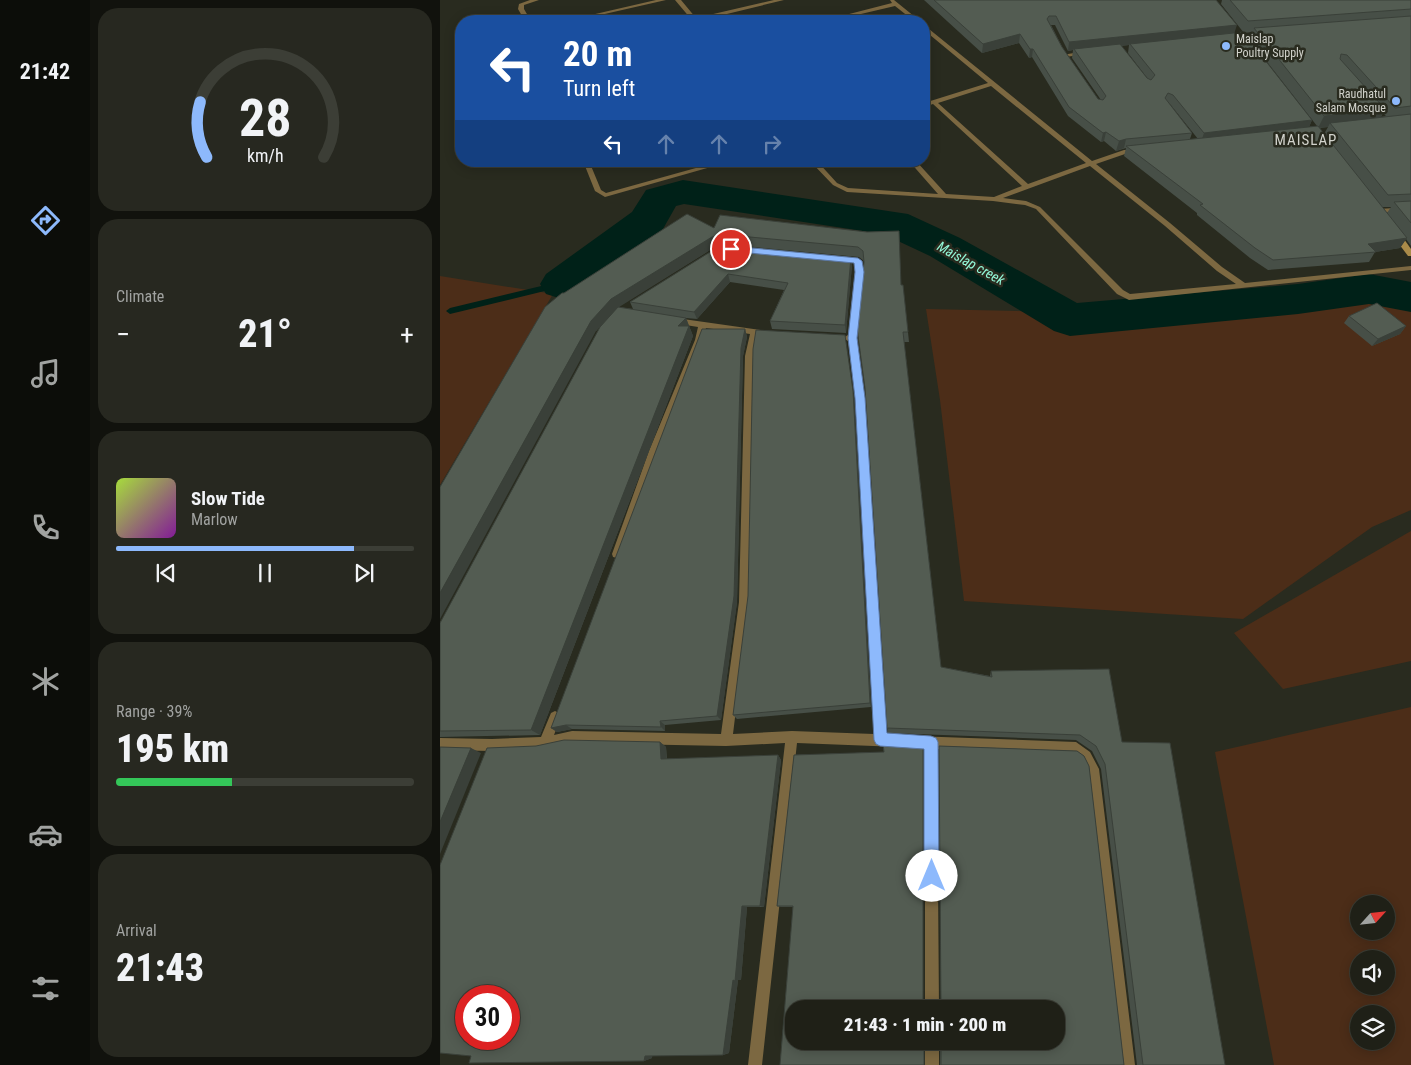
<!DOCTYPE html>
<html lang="en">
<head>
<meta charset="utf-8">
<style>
	:root { --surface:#1f2017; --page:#272820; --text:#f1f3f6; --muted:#a1a3a1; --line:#3c3e36; --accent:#8db9fc }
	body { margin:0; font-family:"Roboto Condensed",sans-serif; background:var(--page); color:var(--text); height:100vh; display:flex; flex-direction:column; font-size:19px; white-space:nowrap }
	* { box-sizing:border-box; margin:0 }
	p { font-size:16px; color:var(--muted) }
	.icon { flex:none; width:28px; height:28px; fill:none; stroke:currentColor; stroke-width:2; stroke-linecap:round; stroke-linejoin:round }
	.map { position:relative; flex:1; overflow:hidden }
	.side { display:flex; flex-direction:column; gap:8px; padding:8px; background:#11120d; width:350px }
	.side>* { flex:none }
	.hud { position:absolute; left:15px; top:15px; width:475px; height:152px; border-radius:20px; box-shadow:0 2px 12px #0003,0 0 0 1px var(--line); background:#1a4fa0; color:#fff; overflow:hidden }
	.needle { width:32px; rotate:63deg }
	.controls { position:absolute; left:910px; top:895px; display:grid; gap:10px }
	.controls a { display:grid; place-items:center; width:45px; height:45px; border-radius:50%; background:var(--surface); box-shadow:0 2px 12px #0003,0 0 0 1px var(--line); font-size:25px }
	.speed { position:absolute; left:15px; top:985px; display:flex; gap:10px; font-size:25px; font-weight:700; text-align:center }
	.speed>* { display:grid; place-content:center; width:65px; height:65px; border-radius:50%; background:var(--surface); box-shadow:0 2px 12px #0003,0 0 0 1px var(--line); line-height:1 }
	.speed .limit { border:8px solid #d22; background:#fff; color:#111 }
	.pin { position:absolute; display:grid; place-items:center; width:42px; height:42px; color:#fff; margin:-21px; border:2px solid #fff; border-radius:50%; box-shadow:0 1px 5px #0007 }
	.me { position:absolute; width:55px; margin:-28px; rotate:0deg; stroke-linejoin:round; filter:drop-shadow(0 0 4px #0008) }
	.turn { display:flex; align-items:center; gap:18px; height:105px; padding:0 25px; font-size:22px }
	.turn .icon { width:65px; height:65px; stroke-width:2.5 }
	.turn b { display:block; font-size:35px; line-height:42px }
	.lanes { display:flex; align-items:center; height:48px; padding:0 25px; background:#0003; justify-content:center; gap:25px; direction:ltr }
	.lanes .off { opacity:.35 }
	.big { font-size:38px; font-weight:800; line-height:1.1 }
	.side .tile { flex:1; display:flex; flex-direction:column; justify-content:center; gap:8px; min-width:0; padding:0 18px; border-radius:20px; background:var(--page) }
	.side .dial { align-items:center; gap:0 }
	.dial svg { height:130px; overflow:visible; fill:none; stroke:var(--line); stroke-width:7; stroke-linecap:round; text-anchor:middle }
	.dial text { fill:var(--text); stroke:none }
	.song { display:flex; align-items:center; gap:15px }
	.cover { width:60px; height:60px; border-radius:8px; background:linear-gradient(135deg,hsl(80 70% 55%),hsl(290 70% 35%)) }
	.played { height:5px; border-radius:2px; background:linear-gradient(90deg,var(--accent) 80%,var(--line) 80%) }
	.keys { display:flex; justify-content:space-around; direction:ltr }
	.heat { display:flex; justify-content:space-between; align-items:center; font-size:28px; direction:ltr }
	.charge { height:8px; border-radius:4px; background:linear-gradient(90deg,#34c759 39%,var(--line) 0) }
	.trip { position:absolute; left:345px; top:1000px; width:280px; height:50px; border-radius:20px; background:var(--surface); box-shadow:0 2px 12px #0003,0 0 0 1px var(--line); font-weight:800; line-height:50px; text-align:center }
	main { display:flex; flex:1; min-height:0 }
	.dock { display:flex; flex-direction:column; width:90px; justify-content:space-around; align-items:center; background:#0c0d09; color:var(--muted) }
	.dock .icon { width:35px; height:35px }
	.dock .current { color:var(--accent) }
	.dock b { font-size:22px; color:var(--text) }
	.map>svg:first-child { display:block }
	.green { fill:#4c2d18; fill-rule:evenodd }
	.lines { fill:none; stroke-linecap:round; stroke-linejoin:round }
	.stream { fill:#002118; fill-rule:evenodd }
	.river { fill:#002118; fill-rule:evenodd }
	.service { fill:#7c6841; fill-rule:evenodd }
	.minor { fill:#7c6841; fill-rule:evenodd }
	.secondary { fill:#aa8b49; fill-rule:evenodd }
	.wall { fill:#474f47; fill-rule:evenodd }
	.shaded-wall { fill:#3a4039 }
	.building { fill:#535c52; stroke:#3a4039; fill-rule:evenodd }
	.route { fill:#8db9fc; stroke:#5c78a4 }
	.poi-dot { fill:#8db9fc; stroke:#292b1f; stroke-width:2 }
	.labels { text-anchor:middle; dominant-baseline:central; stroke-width:5; stroke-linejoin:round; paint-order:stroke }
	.far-poi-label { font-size:12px; fill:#d2d3cc; stroke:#292b1f; text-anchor:start }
	.far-water-label { font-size:14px; font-style:italic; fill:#93f9d9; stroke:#292b1f }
	.far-quarter-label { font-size:15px; letter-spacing:1px; fill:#d2d3cc; stroke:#292b1f }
</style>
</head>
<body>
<main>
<nav class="dock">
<b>21:42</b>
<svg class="icon current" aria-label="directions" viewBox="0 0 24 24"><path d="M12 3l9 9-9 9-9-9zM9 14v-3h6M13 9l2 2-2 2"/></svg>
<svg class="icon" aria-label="music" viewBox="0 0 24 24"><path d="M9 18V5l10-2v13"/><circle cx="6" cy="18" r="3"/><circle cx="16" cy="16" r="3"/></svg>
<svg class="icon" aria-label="phone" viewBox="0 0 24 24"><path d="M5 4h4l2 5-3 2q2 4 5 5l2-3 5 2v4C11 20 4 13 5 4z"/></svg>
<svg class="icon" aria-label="climate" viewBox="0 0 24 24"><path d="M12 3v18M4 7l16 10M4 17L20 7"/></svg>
<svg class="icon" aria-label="car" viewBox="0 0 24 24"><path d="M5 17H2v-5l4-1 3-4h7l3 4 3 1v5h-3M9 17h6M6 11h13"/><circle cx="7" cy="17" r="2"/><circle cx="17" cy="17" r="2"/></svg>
<svg class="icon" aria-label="filters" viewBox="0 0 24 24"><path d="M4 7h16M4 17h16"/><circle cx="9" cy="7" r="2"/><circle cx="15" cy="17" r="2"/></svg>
</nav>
<section class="side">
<div class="tile dial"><svg viewBox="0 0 100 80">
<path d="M14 69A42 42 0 1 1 86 69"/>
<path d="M14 69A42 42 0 0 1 10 35" stroke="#8db9fc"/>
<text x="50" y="56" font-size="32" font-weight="700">28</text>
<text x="50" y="72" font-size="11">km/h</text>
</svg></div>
<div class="tile"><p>Climate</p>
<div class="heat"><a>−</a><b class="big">21°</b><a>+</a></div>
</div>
<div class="tile">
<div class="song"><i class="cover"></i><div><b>Slow Tide</b><p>Marlow</p></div></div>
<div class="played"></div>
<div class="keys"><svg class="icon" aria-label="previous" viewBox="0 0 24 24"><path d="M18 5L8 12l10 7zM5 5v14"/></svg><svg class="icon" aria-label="pause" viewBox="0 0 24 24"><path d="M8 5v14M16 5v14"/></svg><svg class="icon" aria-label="next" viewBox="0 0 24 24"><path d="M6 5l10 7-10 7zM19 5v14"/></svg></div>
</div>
<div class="tile"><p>Range · 39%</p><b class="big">195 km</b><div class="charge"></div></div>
<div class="tile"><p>Arrival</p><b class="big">21:43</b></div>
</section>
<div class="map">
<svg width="971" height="1065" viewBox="0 0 971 1065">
	<rect width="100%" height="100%" fill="#292b1f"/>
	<path class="green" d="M0 276 113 294 0 485Z
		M889 290 971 304V510L932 527 803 619 524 601 500 400 486 309 715 314Z
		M971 531V661L843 689 794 633Z
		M971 707V1065H834L775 752ZM919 904H946V931H919ZM919 959H946V986H919ZM919 1014H946V1041H919Z"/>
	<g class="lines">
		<path class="stream" d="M122 281 126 284 125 286 10 314 6 311 10 308Z"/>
		<path class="river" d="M243 180 468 214 520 238 637 303 858 284 929 274 971 282V312L929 304 858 314 630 336 614 331 490 256 443 234 244 204 236 206 223 229 138 294 122 299 106 294 100 284 106 274 192 212 206 190Z"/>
		<path class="service" d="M971 207V211L938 213 934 211 938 209Z"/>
		<path class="minor" d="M90 0H99L84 5V9L91 21H85L78 9 79 4Z
			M216 0H226L134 21H125Z
			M235 0H241L256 18 334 0H344L258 21H248L251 19Z
			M450 0H454L480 21H474L455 6 391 21H382L452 3Z
			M484 25 652 161 684 150H699V152L685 154 656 164 730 223 782 267 805 283 971 266V270L689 300 677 294 596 209 585 205 553 201 407 192 393 185 370 161H377L397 183 408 188 498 194 469 161H476L506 194 554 197 582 186 493 104 484 107V103L548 83 484 30ZM551 86 646 163 588 184 498 103ZM650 166 725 226 777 271 796 284 690 294 683 290 600 207 586 201 563 198Z
			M646 51 649 53 648 54 625 57 622 55Z
			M143 161H149L161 190 166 193 281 161H292L165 197 155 191Z
			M396 257 418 259 422 261 423 272 416 338 424 398 446 735 636 742 650 752 659 769 695 1065H681L647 770 642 760 634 754 497 749 499 1009H485V748L357 743 322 1065H308L345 743 286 746 132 743 105 749 52 751 0 750V738L52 739 101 737 111 713 115 711 119 713 121 717 114 735 132 731 281 734 299 602 305 356 310 334 266 328 263 340 219 451 182 554 181 557 177 558 173 557 172 554 209 451 255 340 258 327 233 323 232 321 236 318 328 331 332 334 328 337 318 335 313 356 309 602 293 734 352 731 434 734 416 398 408 341 403 338 408 335 415 272 414 263 396 261Z
			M485 1041H499V1065H485Z"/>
		<path class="secondary" d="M953 232H959L971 249V256H968L953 236Z"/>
	</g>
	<path class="wall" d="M484 0H776L794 33 872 120 869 127 877 126 810 40 812 32 804 33 781 4 782 0H971V246L966 239 960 248 935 252 929 262 828 270 810 258 757 215V213L684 156 686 148 676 151 664 141 661 142 628 116 592 57 589 58 579 43 542 53ZM611 25H615L628 51 633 50 632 58 661 100 658 99 622 47ZM689 45 688 53 708 79 707 78 681 46ZM729 103 730 104 758 139H750L752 133ZM943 113 946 116 941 117ZM888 127 884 134 880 128ZM942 207H951L947 213Z
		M274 228 427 232 461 285 468 332 469 342H464L501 667 550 676 551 671 682 742 785 1065H697L661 769 652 751 636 740 448 733 424 261 419 257 290 245 412 265 406 333 332 329 330 321 344 290 290 282 257 319 246 318 253 336 100 735 0 737V623L178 308 176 309 156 331 124 293ZM284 246 190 302 193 309 178 307 275 247Z
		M909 316 966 326 960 334 932 346 904 323Z
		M305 329 307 337 303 356 297 602 281 720 225 725V731L132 729 117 732 111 728Z
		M414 398 431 707 297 719 293 715Z
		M220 742 226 747 227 759 338 755 341 760 324 907H307L301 980H298L289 1053 283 1055 212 1056V1058L204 1061 31 1056Z
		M443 743 483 745V1009H354V1041H616V1009H501L499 746 637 751 644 756 649 766 684 1065H500V1042H484V1065H340L353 907H341L337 906 354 755 444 752Z"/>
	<path class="shaded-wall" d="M797 25 794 34 690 44 689 45 635 50 634 49 633 50 628 51 629 42Z
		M580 34 579 43 542 53 543 44Z
		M590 49H593L592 57 589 58Z
		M945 109 939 121 890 123 888 127 878 128 884 116Z
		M872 120 868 129 761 142 764 133Z
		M666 132 664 141 661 142 663 133Z
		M686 139 684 148 676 151 679 141Z
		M272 237 275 247 176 309 156 331 0 619V593L151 321 171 299Z
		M967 238 960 248 935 252 928 244Z
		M411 257 412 265 406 333 405 325Z
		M288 274 290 282 257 319 254 312Z
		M246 318 253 336 100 735 91 730 238 326Z
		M966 326 960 334 932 346 938 339Z
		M305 329 307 337 303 356 297 602 281 720 277 716 301 348Z
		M413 391 414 398 431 707 430 703Z
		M220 721 225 725V731L221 727Z
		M126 725 132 729 117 732 111 728Z
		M220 742 226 747 227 764 221 759Z
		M31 748 41 753 0 854V822Z
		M338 755 341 760 324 907 320 906Z
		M302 906 307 907 301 980H298L289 1053 283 1055Z
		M213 1053 212 1058 204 1061 205 1056Z"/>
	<path class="building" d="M494 0H776L797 25 629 42 616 16H609L607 19 622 47 658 99 663 100 666 96 634 49 680 44 707 78 711 80 715 75 690 44 803 32 872 120 764 133 733 95 728 93 725 98 752 133 686 139 679 141 666 132 663 133 629 107 593 49H590L580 34 543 44Z
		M790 0H971V9L808 21Z
		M971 16V106L955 108 907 55 901 54 900 59 945 109 884 116 814 28Z
		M971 114V194L948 195 890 123Z
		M878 126 967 238 928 244 936 252 833 260 815 248 760 205 763 204 686 146Z
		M971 201V223L954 202Z
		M247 214 274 228 280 215 427 232 459 231 461 285H463L468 332H463L501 667 552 677 551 671 669 669 682 742 730 743 785 1065H703L665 764 656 746 640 735 447 728 425 388 417 328 424 262 423 251 418 247 288 235 272 237 171 299 151 321 0 593V487L105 307 122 293H124Z
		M289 245 411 257 405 325 330 321 348 283 288 274 254 312 190 302 278 247Z
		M937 303 966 326 938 339 909 316Z
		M178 307 246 318 238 326H249L91 730 0 731V623L160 327Z
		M262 329H305L301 348 294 596 277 716 220 721 221 727 126 725 111 728Z
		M316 330 405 335 413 391 430 703 293 715 308 596 313 349Z
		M124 740 220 742 221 759 338 755 320 906H302L295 981 293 980 283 1055 205 1056 204 1061 29 1063 31 1056 0 1053V865L47 748 96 746ZM26 996H69V1039H26Z
		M443 743 483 745V1009H354V1041H616V1009H501L499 746 637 751 644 756 649 766 684 1065H501V1042H484V1065H340L353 906H337L354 755 444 752Z
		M0 747 31 748 0 822Z"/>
	<path class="route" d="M291 246 418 258 422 261 424 272 417 338 425 398 447 733 491 736 496 738 498 742 499 876 497 881 492 883 486 881 484 876V749L440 746 436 744 434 740 415 398 408 338 415 272 414 263 288 251 287 249Z"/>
	<g class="poi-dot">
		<circle cx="786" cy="46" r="5"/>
		<circle cx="956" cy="101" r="5"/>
	</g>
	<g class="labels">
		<g class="far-poi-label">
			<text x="796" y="39">Maislap<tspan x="796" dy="14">Poultry Supply</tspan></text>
			<text x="946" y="94" text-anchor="end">Raudhatul<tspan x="946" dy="14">Salam Mosque</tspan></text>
		</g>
		<g class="far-water-label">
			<text transform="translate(531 263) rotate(29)">Maislap creek</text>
		</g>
		<g class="far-quarter-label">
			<text x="866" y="140">MAISLAP</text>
		</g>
	</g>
</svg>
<div class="controls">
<a><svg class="needle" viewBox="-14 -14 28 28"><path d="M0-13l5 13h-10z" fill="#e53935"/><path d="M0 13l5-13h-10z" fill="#a1a3a1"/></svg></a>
<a><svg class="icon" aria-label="sound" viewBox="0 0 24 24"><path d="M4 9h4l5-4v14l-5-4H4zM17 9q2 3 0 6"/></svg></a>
<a><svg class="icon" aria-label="layers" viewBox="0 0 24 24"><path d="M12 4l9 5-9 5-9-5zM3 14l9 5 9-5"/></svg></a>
</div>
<div class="speed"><div class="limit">30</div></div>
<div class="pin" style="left:291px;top:249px;background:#d93025"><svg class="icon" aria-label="arrive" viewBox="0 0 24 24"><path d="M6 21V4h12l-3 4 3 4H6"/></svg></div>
<svg class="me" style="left:492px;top:876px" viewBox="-20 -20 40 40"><circle r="19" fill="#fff"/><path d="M0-13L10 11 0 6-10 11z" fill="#8db9fc"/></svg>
<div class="trip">21:43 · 1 min · 200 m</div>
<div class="hud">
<div class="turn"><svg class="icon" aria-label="left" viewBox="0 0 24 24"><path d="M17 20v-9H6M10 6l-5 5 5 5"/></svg><div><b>20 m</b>Turn left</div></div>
<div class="lanes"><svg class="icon" aria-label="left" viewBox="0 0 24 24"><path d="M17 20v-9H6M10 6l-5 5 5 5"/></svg><svg class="icon off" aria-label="ahead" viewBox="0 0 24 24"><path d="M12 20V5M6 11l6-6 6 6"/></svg><svg class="icon off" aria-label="ahead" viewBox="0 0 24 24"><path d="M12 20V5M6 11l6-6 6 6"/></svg><svg class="icon off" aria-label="right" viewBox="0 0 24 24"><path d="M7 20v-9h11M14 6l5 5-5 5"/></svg></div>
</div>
</div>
</main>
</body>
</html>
